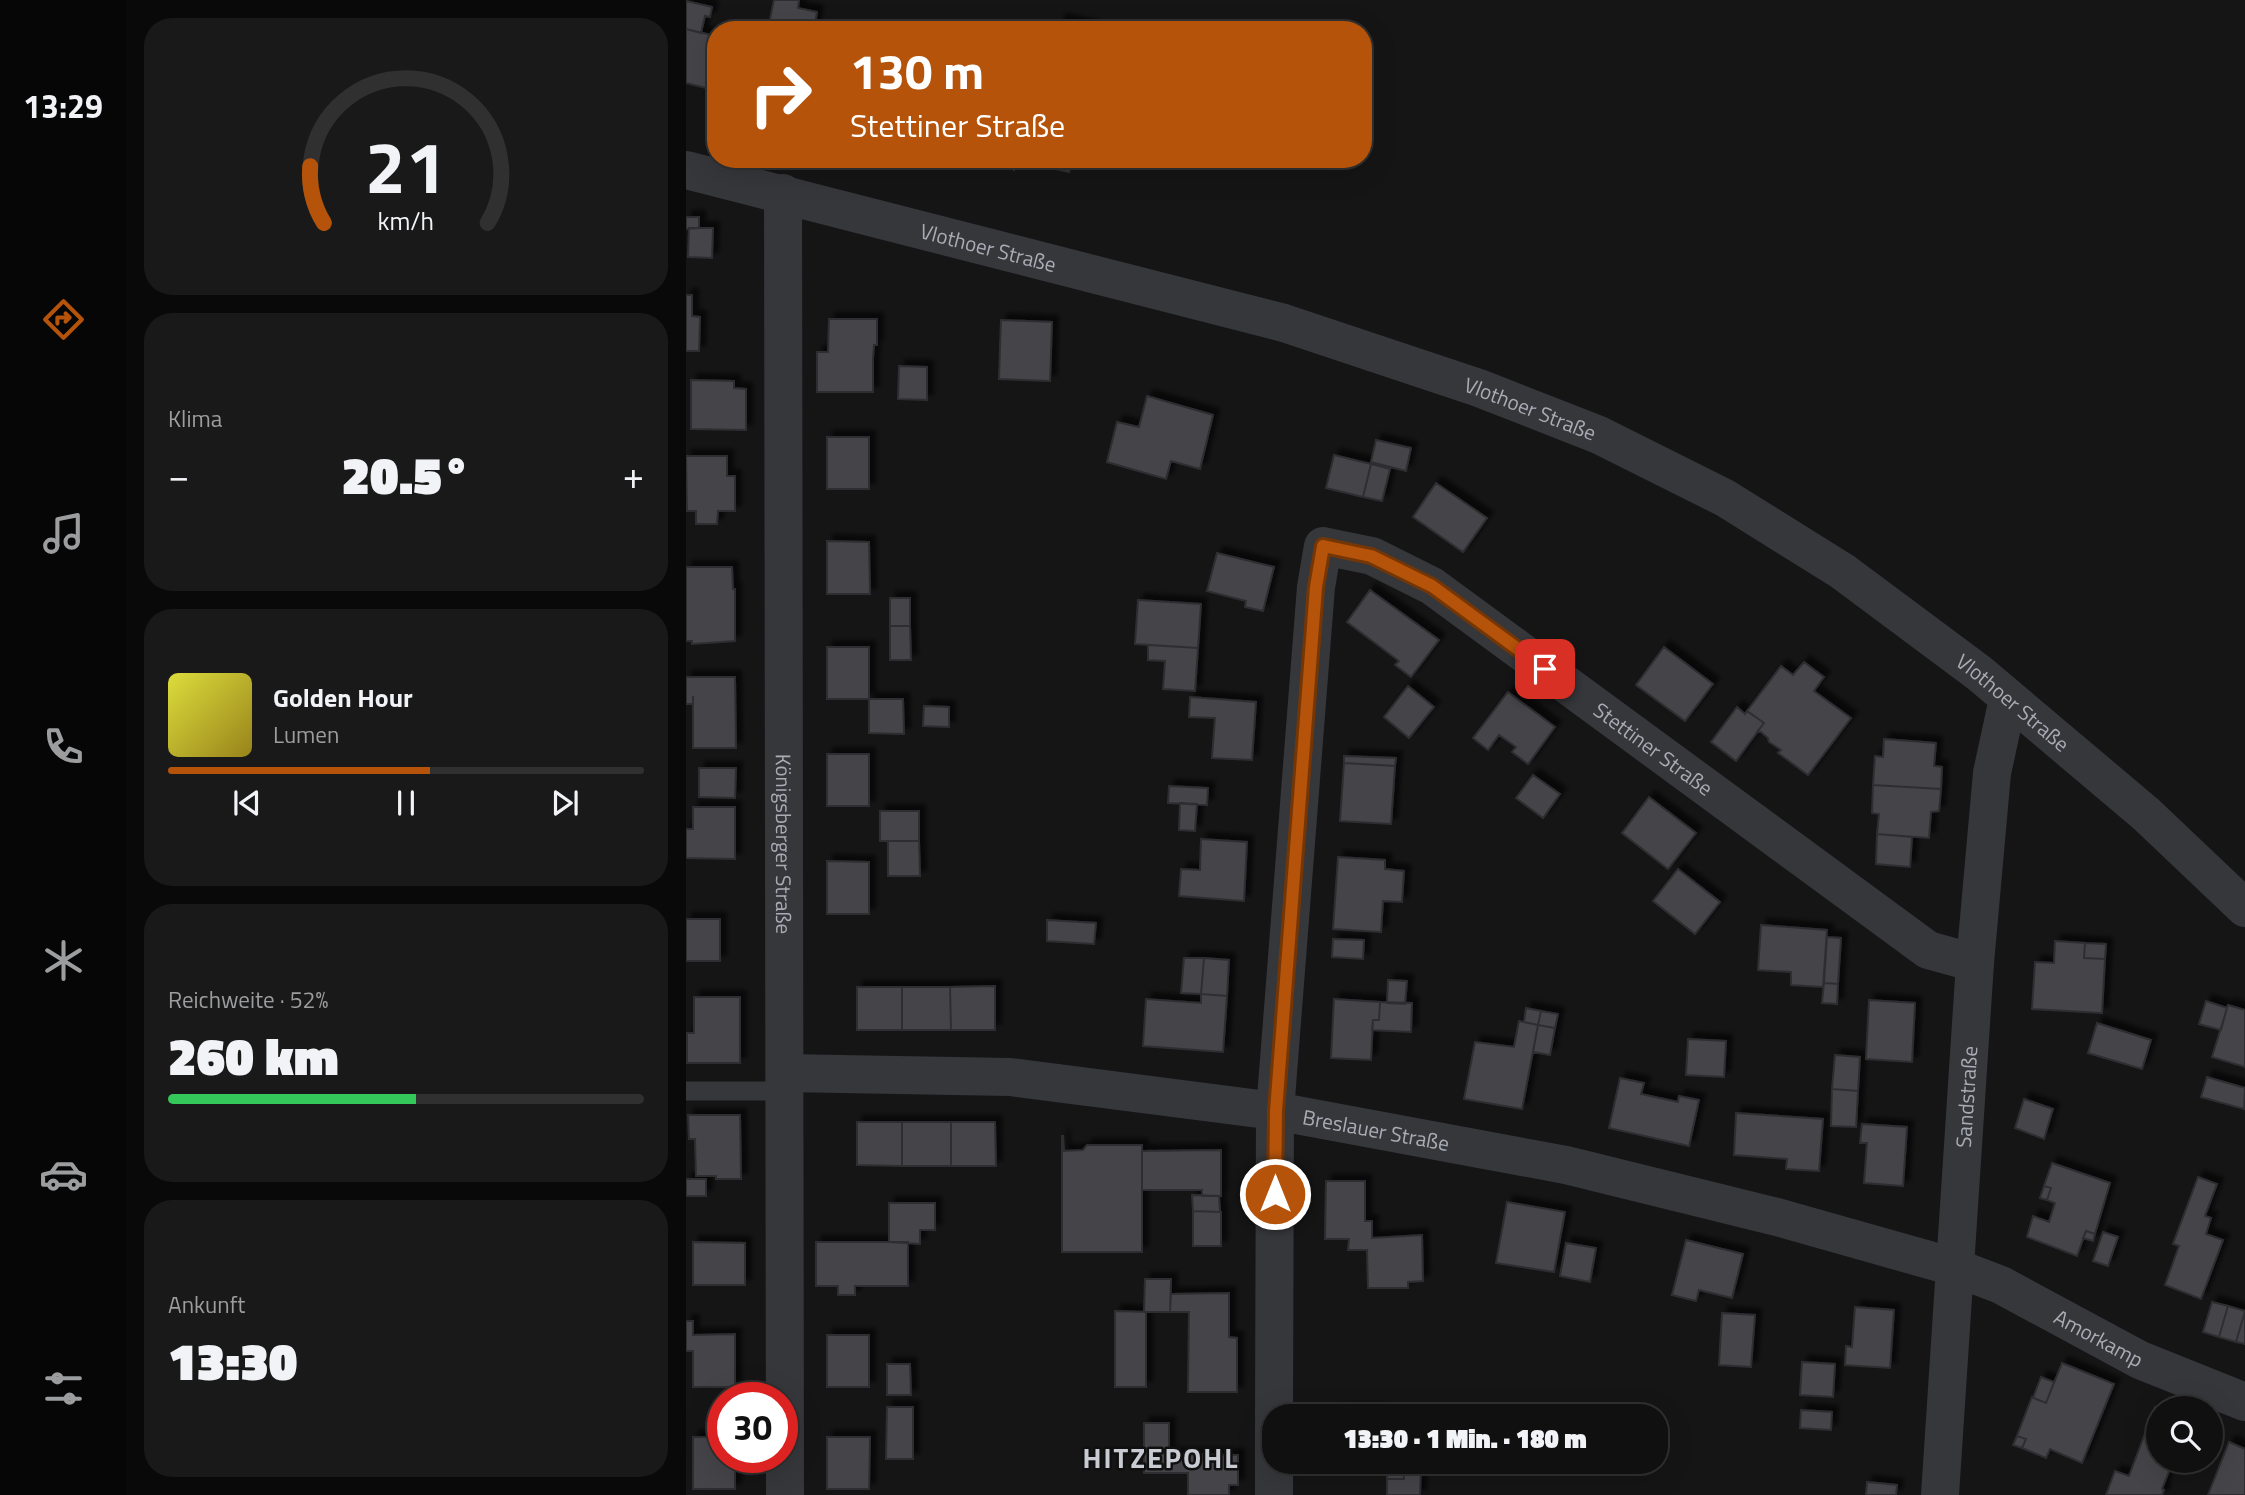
<!DOCTYPE html>
<html lang="de">
<head>
<meta charset="utf-8">
<style>
	:root { --surface:#101010; --page:#191919; --text:#f1f3f6; --muted:#9c9d9f; --line:#303030; --accent:#b45309 }
	body { margin:0; font-family:"Titillium Web",sans-serif; background:var(--page); color:var(--text); height:100vh; display:flex; flex-direction:column; font-size:26px; white-space:nowrap }
	* { box-sizing:border-box; margin:0 }
	p { font-size:23px; color:var(--muted) }
	.icon { flex:none; width:38px; height:38px; fill:none; stroke:currentColor; stroke-width:2; stroke-linecap:round; stroke-linejoin:round }
	.map { position:relative; flex:1; overflow:hidden }
	.sheet { display:flex; flex-direction:column; gap:18px; padding:18px; background:#090909; width:560px }
	.sheet>* { flex:none }
	.hud { position:absolute; left:21px; top:21px; width:665px; height:147px; border-radius:28px; box-shadow:0 7px 28px #0002,0 0 0 2px var(--line); background:#b45309; color:#fff; overflow:hidden }
	.controls { position:absolute; left:1460px; top:1396px; display:grid; gap:14px }
	.controls a { display:grid; place-items:center; width:77px; height:77px; border-radius:50%; background:var(--surface); box-shadow:0 7px 28px #0002,0 0 0 2px var(--line); font-size:35px }
	.speed { position:absolute; left:21px; top:1382px; display:flex; gap:14px; font-size:35px; font-weight:700; text-align:center }
	.speed>* { display:grid; place-content:center; width:91px; height:91px; border-radius:50%; background:var(--surface); box-shadow:0 7px 28px #0002,0 0 0 2px var(--line); line-height:1 }
	.speed .limit { border:10px solid #d22; background:#fff; color:#111 }
	.pin { position:absolute; display:grid; place-items:center; width:60px; height:60px; color:#fff; margin:-30px; border-radius:14px; box-shadow:0 4px 10px #0006 }
	.me { position:absolute; width:77px; margin:-38px; rotate:0deg; stroke-linejoin:round; filter:drop-shadow(0 0 5px #0008) }
	.turn { display:flex; align-items:center; gap:24px; height:147px; padding:0 28px; font-size:32px }
	.turn .icon { width:91px; height:91px; stroke-width:2.5 }
	.turn b { display:block; font-size:49px; line-height:60px }
	.big { font-size:52px; font-weight:800; line-height:1.1 }
	.sheet .card { flex:1; display:flex; flex-direction:column; justify-content:center; gap:10px; min-width:0; padding:0 24px; border-radius:28px; background:var(--page) }
	.sheet .dial { align-items:center; gap:0 }
	.dial svg { height:182px; overflow:visible; fill:none; stroke:var(--line); stroke-width:7; stroke-linecap:round; text-anchor:middle }
	.dial text { fill:var(--text); stroke:none }
	.song { display:flex; align-items:center; gap:21px }
	.cover { width:84px; height:84px; border-radius:10px; background:linear-gradient(135deg,hsl(60 70% 55%),hsl(50 70% 35%)) }
	.played { height:7px; border-radius:4px; background:linear-gradient(90deg,var(--accent) 55%,var(--line) 55%) }
	.keys { display:flex; justify-content:space-around; direction:ltr }
	.heat { display:flex; justify-content:space-between; align-items:center; font-size:38px; direction:ltr }
	.charge { height:10px; border-radius:5px; background:linear-gradient(90deg,#34c759 52%,var(--line) 0) }
	.trip { position:absolute; left:576px; top:1404px; width:406px; height:70px; border-radius:28px; background:var(--surface); box-shadow:0 7px 28px #0002,0 0 0 2px var(--line); font-weight:800; line-height:70px; text-align:center }
	main { display:flex; flex:1; min-height:0 }
	.menu { display:flex; flex-direction:column; width:126px; justify-content:space-around; align-items:center; background:#060606; color:var(--muted) }
	.menu .icon { width:49px; height:49px }
	.menu .on { color:var(--accent) }
	.menu b { font-size:32px; color:var(--text) }
	.map>svg:first-child { display:block }
	.building { fill:#444549; stroke:#2f2f32; stroke-width:2; filter:url(#shadow) }
	.lines { fill:none; stroke-linecap:round; stroke-linejoin:round }
	.service { stroke:#36373b; stroke-width:19 }
	.minor { stroke:#36373b; stroke-width:38 }
	.tertiary { stroke:#36373b; stroke-width:38 }
	.route-casing { stroke:#753606; stroke-width:18 }
	.route { stroke:#b45309; stroke-width:12 }
	.labels { text-anchor:middle; dominant-baseline:central; stroke-width:5; stroke-linejoin:round; paint-order:stroke }
	.street-label { font-size:21px; fill:#a8acb5; stroke:#101011 }
	.district-label { font-size:28px; font-weight:bold; letter-spacing:2px; fill:#c8cbd2; stroke:#101011 }
</style>
</head>
<body>
<main>
<nav class="menu">
<b>13:29</b>
<svg class="icon on" aria-label="directions" viewBox="0 0 24 24"><path d="M12 3l9 9-9 9-9-9zM9 14v-3h6M13 9l2 2-2 2"/></svg>
<svg class="icon" aria-label="music" viewBox="0 0 24 24"><path d="M9 18V5l10-2v13"/><circle cx="6" cy="18" r="3"/><circle cx="16" cy="16" r="3"/></svg>
<svg class="icon" aria-label="phone" viewBox="0 0 24 24"><path d="M5 4h4l2 5-3 2q2 4 5 5l2-3 5 2v4C11 20 4 13 5 4z"/></svg>
<svg class="icon" aria-label="climate" viewBox="0 0 24 24"><path d="M12 3v18M4 7l16 10M4 17L20 7"/></svg>
<svg class="icon" aria-label="car" viewBox="0 0 24 24"><path d="M5 17H2v-5l4-1 3-4h7l3 4 3 1v5h-3M9 17h6M6 11h13"/><circle cx="7" cy="17" r="2"/><circle cx="17" cy="17" r="2"/></svg>
<svg class="icon" aria-label="filters" viewBox="0 0 24 24"><path d="M4 7h16M4 17h16"/><circle cx="9" cy="7" r="2"/><circle cx="15" cy="17" r="2"/></svg>
</nav>
<section class="sheet">
<div class="card dial"><svg viewBox="0 0 100 80">
<path d="M14 69A42 42 0 1 1 86 69"/>
<path d="M14 69A42 42 0 0 1 8 44" stroke="#b45309"/>
<text x="50" y="56" font-size="32" font-weight="700">21</text>
<text x="50" y="72" font-size="11">km/h</text>
</svg></div>
<div class="card"><p>Klima</p>
<div class="heat"><a>−</a><b class="big">20.5°</b><a>+</a></div>
</div>
<div class="card">
<div class="song"><i class="cover"></i><div><b>Golden Hour</b><p>Lumen</p></div></div>
<div class="played"></div>
<div class="keys"><svg class="icon" aria-label="previous" viewBox="0 0 24 24"><path d="M18 5L8 12l10 7zM5 5v14"/></svg><svg class="icon" aria-label="pause" viewBox="0 0 24 24"><path d="M8 5v14M16 5v14"/></svg><svg class="icon" aria-label="next" viewBox="0 0 24 24"><path d="M6 5l10 7-10 7zM19 5v14"/></svg></div>
</div>
<div class="card"><p>Reichweite · 52%</p><b class="big">260 km</b><div class="charge"></div></div>
<div class="card"><p>Ankunft</p><b class="big">13:30</b></div>
</section>
<div class="map">
<svg width="1559" height="1495" viewBox="0 0 1559 1495">
	<defs>
		<filter id="shadow"><feDropShadow dx="6" dy="-6" stdDeviation="2" flood-color="#0009"/></filter>
	</defs>
	<rect width="100%" height="100%" fill="#151516"/>
	<path class="building" d="M88 0H113L112 8 131 12 128 30H79L82 29Z
		M0 1 26 7 24 17 19 16 15 33 0 29Z
		M374 20 408 27 407 30H372Z
		M0 29 30 36V63L24 89 0 83Z
		M311 159 330 160 328 170 326 168 309 165Z
		M327 159H386L383 172Z
		M0 217H13V228L0 229Z
		M3 228H27L26 258 2 257Z
		M0 295H6V316L14 317 13 351H0Z
		M143 319H191V345H188L187 358V392H131V352H142Z
		M315 320 366 322 364 381 313 379Z
		M213 366 241 367V400L212 399Z
		M5 380 48 381V388L60 389V430L5 429Z
		M461 396 527 415 514 469 485 461 480 479 421 462 431 422 453 427Z
		M141 437H183V489H141Z
		M690 440 725 448 720 471 685 462Z
		M648 455 685 464 677 497 640 488Z
		M0 456H41V476H49V511H32L31 524H10V511H1Z
		M685 464 704 469 696 501 677 497Z
		M750 483 801 518 777 552 727 517Z
		M141 541 183 542 184 594H141Z
		M531 553 588 567 577 611 559 607 560 601 521 591Z
		M0 567H46L47 589H49V641L6 644V641H0Z
		M684 590 753 640 725 677 709 665 713 661 661 622Z
		M204 598H224V626H204Z
		M452 600 515 604 512 648 449 644Z
		M204 626H224L225 660H204Z
		M462 645 512 648 509 691 477 689 479 661 462 660Z
		M141 647H183V699H141Z
		M978 647 1027 684 999 721 950 685Z
		M1118 662 1138 677 1128 691 1165 718 1122 775 1092 753 1095 750 1083 742 1082 738 1075 732H1071L1078 723 1061 711 1095 666 1107 675Z
		M0 677H49L50 748H7V696V704H0Z
		M722 686 748 707 723 738 698 717Z
		M822 692 869 727 842 764 826 752 830 747 813 735 802 750 787 738Z
		M504 697 570 702 566 760 526 758 529 718 503 717Z
		M183 699H217L218 734 183 733Z
		M238 706 263 707V727L237 726Z
		M1051 707 1059 714 1061 711 1078 723 1050 761 1025 742Z
		M1198 739 1250 743 1248 766 1256 767 1255 789 1187 785 1189 756 1197 757Z
		M141 754H183V806H141Z
		M658 756 710 758 709 766 658 763Z
		M658 763 709 766 705 824 654 821Z
		M13 768H50L49 798 13 797Z
		M847 775 874 794 857 818 830 798Z
		M1187 785 1255 789 1253 811 1245 812 1243 838 1191 834 1193 814 1186 813Z
		M483 786 522 788 521 805 482 803Z
		M963 797 1010 833 982 869 936 833Z
		M494 803 511 804 509 831 493 830Z
		M7 807H49V859L0 858V829H7Z
		M194 811H233V841H194Z
		M1191 834 1226 837 1224 867 1190 864Z
		M515 839 561 842 558 901 493 896 495 869 514 870Z
		M202 841H233L234 876H202Z
		M652 857 699 860V869L718 871 716 902 697 901 695 932 647 929Z
		M141 861 183 862V914H141Z
		M992 869 1034 902 1009 934 967 901Z
		M0 919H34V961H0Z
		M361 920 410 923 408 944 361 941Z
		M1075 925 1141 930 1137 987 1105 985V972L1072 970Z
		M1141 937 1155 938 1152 984 1138 983Z
		M647 939 678 940 677 959 646 957Z
		M1369 941 1399 943 1398 958 1419 959 1416 1013 1346 1009 1349 962 1368 963Z
		M1399 943 1420 944 1419 959 1398 958Z
		M498 958H518L515 994 495 993Z
		M518 958 543 960 541 996 515 994Z
		M702 980 721 981 719 1004 701 1003Z
		M1138 983 1152 984 1151 1004 1136 1003Z
		M309 986V1030H265L264 987Z
		M171 987H216V1030H171Z
		M216 987H264L265 1030H216Z
		M515 994 541 996 537 1052 457 1046 460 999 515 1003Z
		M8 997H54V1063H1V1033H8Z
		M648 999 694 1002 693 1020H687L685 1060 645 1058Z
		M1183 1000 1229 1003 1226 1062 1180 1059Z
		M1520 1001 1541 1008 1535 1030 1513 1024Z
		M694 1002 726 1003 725 1032 686 1030 687 1020H693Z
		M1542 1005 1559 1010V1067L1526 1057Z
		M840 1008 855 1011 852 1025 838 1022Z
		M855 1011 872 1014 869 1028 852 1025Z
		M833 1021 852 1025 836 1109 778 1099 789 1042 828 1047Z
		M1411 1023 1465 1040 1456 1069 1402 1053Z
		M852 1025 869 1028 864 1055 847 1052Z
		M1002 1039 1040 1041 1038 1077 1000 1075Z
		M1149 1055 1174 1057 1172 1091 1146 1089Z
		M1521 1077 1559 1088 1558 1109 1515 1097Z
		M934 1078 958 1083 955 1094 992 1102 993 1096 1013 1100 1003 1146 923 1128Z
		M1146 1089 1172 1091 1170 1127 1145 1126Z
		M1338 1099 1367 1109 1358 1139 1329 1128Z
		M1050 1113 1137 1119 1133 1171 1100 1169 1101 1159 1048 1155Z
		M2 1115H54L55 1179H30V1176H10L9 1139H3Z
		M171 1122H216V1166L171 1165Z
		M216 1122H265V1166H216Z
		M265 1122H309L310 1166H265Z
		M1176 1124 1221 1127 1217 1186 1178 1183 1181 1143H1174Z
		M376 1136H377L378 1151 397 1150 401 1145H456V1252H376Z
		M535 1150V1196H516V1190H456V1151Z
		M1366 1163 1424 1183 1409 1234 1400 1231 1391 1256 1341 1237 1347 1216 1363 1222 1369 1203 1361 1200 1365 1188 1358 1186Z
		M1512 1177 1531 1184 1519 1216 1525 1218 1520 1234 1537 1240 1515 1299 1479 1285 1493 1246 1487 1244Z
		M0 1179H20V1196H0Z
		M640 1181H679V1221H686V1238L736 1235 737 1281 722 1282V1288H682L681 1250H662L663 1239H639Z
		M1358 1186 1365 1188 1361 1200 1354 1198Z
		M506 1195 533 1196 534 1212 507 1211Z
		M821 1202 879 1212 868 1272 810 1263Z
		M203 1203H249V1230H234V1244L203 1242Z
		M507 1211 535 1212V1246H507Z
		M1400 1231 1409 1234 1407 1241 1397 1238Z
		M1417 1232 1432 1237 1422 1266 1407 1261Z
		M1000 1240 1057 1254 1046 1298 1013 1290 1010 1301 986 1295Z
		M7 1242 59 1243V1285H7Z
		M130 1242H222V1286H169V1295H152V1286H130Z
		M880 1243 910 1248 904 1282 874 1276Z
		M459 1279H485L484 1312H458Z
		M543 1293V1337L551 1338V1392H502L503 1312H484L485 1294Z
		M1526 1302 1542 1306 1533 1337 1517 1332Z
		M1542 1306 1559 1311 1550 1342 1533 1337Z
		M1169 1307 1208 1310 1204 1368 1159 1365 1160 1346 1166 1347Z
		M429 1311 460 1312V1387H429Z
		M1559 1311V1344L1550 1342Z
		M1036 1313 1069 1315 1065 1367 1033 1365Z
		M0 1321H7V1335L49 1334V1387H7V1351H0Z
		M141 1335H183V1387H141Z
		M1116 1362 1149 1364 1147 1397 1114 1395Z
		M1376 1363 1428 1384 1396 1463 1364 1449 1360 1458 1336 1448 1340 1439 1331 1436 1346 1397 1360 1403Z
		M201 1364H224L225 1395H201Z
		M1355 1377 1368 1382 1360 1403 1347 1398Z
		M201 1407H227V1459H200Z
		M1469 1407 1474 1409H1472V1461H1487L1476 1489 1478 1490 1476 1495H1420L1429 1471 1443 1476Z
		M653 1410H696V1416H653Z
		M1115 1410 1146 1412 1145 1430 1114 1428Z
		M458 1423H483V1454L552 1455V1485H543V1495H502V1473H458Z
		M1331 1436 1340 1439 1336 1448 1327 1445Z
		M7 1437H37V1458H49V1489H7Z
		M141 1437H184L183 1489H141Z
		M1543 1442 1559 1449V1495H1522Z
		M648 1461H696V1473L648 1474Z
		M718 1461H735L734 1495H701V1479H718Z
		M701 1471H718V1479H701Z
		M1181 1482 1211 1485 1210 1495H1180Z"/>
	<g class="lines">
		<path class="service" d="M0 1091H100"/>
		<g class="minor">
			<path id="s1" d="M97 193 99 1495"/>
			<path id="s2" d="M99 1073 324 1077 589 1111 880 1165 1091 1217 1268 1267 1315 1285 1454 1360 1559 1402"/>
			<path id="s3" d="M588 1416 589 1111 630 587 637 546 686 556 746 586 1242 950 1289 963"/>
			<path d="M588 1495V1422"/>
			<path id="s4" d="M1254 1495 1289 963 1306 773 1322 699"/>
		</g>
		<path class="tertiary" id="s5" d="M0 170 598 323 793 388 913 435 1039 498 1156 571 1293 673 1460 814 1559 908"/>
	</g>
	<g class="lines">
		<g class="route-casing">
			<path id="route" d="M589 1194 590 1111 630 587 637 546 685 556 746 586 859 669"/>
		</g>
		<use href="#route" class="route"/>
	</g>
	<g class="labels">
		<g class="street-label">
			<text stroke="none"><textPath href="#s5" startOffset="312">Vlothoer Straße</textPath></text>
			<text stroke="none"><textPath href="#s5" startOffset="878">Vlothoer Straße</textPath></text>
			<text stroke="none"><textPath href="#s5" startOffset="1446">Vlothoer Straße</textPath></text>
			<text stroke="none"><textPath href="#s3" startOffset="1264">Stettiner Straße</textPath></text>
			<text stroke="none"><textPath href="#s1" startOffset="651">Königsberger Straße</textPath></text>
			<text stroke="none"><textPath href="#s4" startOffset="399">Sandstraße</textPath></text>
			<text stroke="none"><textPath href="#s2" startOffset="595">Breslauer Straße</textPath></text>
			<text stroke="none"><textPath href="#s2" startOffset="1351">Amorkamp</textPath></text>
		</g>
		<g class="district-label">
			<text x="475" y="1457">HITZEPOHL</text>
		</g>
	</g>
</svg>
<div class="controls">
<a><svg class="icon" aria-label="search" viewBox="0 0 24 24"><circle cx="10" cy="10" r="6"/><path d="M15 15l6 6"/></svg></a>
</div>
<div class="speed"><div class="limit">30</div></div>
<div class="pin" style="left:859px;top:669px;background:#d93025"><svg class="icon" aria-label="arrive" viewBox="0 0 24 24"><path d="M6 21V4h12l-3 4 3 4H6"/></svg></div>
<svg class="me" style="left:589px;top:1194px" viewBox="-20 -20 40 40"><circle r="17" fill="#b45309" stroke="#fff" stroke-width="3"/><path d="M0-11L8 9 0 5-8 9z" fill="#fff"/></svg>
<div class="trip">13:30 · 1 Min. · 180 m</div>
<div class="hud">
<div class="turn"><svg class="icon" aria-label="right" viewBox="0 0 24 24"><path d="M7 20v-9h11M14 6l5 5-5 5"/></svg><div><b>130 m</b>Stettiner Straße</div></div>
</div>
</div>
</main>
</body>
</html>
